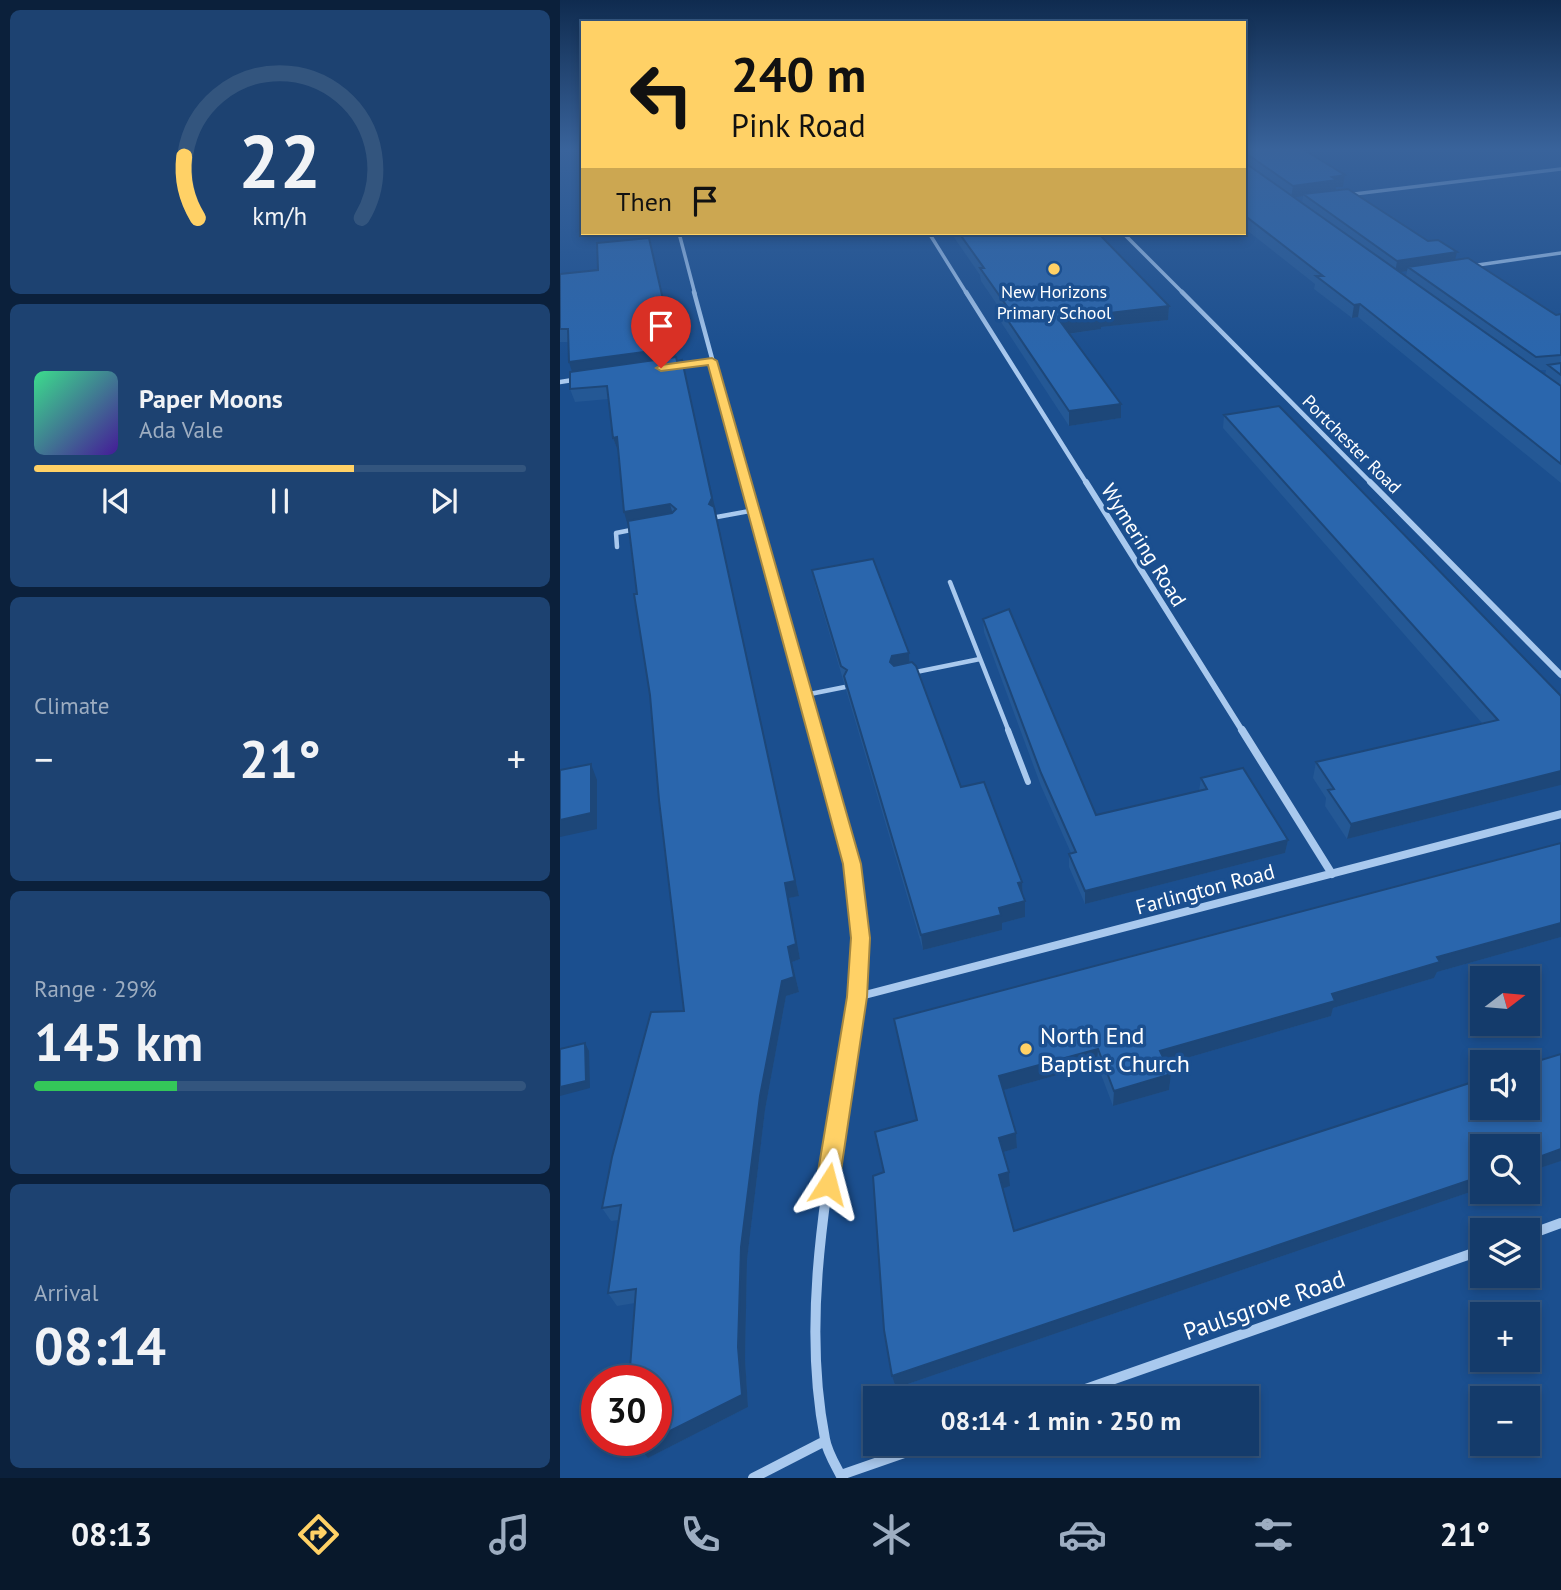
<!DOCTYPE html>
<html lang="en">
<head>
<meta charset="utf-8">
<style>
	:root { --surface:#143b6b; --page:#1d4271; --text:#f1f3f6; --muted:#9dadc1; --line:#33557e; --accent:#ffd166 }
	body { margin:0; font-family:"PT Sans",sans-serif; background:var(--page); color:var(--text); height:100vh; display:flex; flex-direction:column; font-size:26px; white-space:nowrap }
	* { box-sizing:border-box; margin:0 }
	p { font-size:23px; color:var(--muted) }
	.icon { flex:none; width:38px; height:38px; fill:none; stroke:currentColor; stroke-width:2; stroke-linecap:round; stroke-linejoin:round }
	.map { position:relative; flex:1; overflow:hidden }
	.panel { display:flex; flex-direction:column; gap:10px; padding:10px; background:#0b203b; width:560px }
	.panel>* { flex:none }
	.hud { position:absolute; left:21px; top:21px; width:665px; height:214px; border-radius:0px; box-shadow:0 4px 10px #0003,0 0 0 2px var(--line); background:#ffd166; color:#111; overflow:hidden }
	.needle { width:46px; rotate:74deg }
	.fabs { position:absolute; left:910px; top:966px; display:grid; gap:14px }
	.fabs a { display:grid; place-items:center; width:70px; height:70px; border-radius:0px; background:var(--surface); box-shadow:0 4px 10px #0003,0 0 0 2px var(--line); font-size:35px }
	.speed { position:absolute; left:21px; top:1365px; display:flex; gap:14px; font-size:35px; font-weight:700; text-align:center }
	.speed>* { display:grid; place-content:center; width:91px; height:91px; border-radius:50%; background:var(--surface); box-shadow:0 4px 10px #0003,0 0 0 2px var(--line); line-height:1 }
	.speed .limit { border:10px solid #d22; background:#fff; color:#111 }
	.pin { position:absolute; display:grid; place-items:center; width:60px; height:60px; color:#fff; margin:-72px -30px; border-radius:50% 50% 50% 0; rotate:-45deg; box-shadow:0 0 7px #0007 }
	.pin .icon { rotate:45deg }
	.me { position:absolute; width:77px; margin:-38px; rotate:9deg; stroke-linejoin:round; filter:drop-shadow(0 0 5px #0008) }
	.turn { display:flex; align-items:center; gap:24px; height:147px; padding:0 35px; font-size:32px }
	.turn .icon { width:91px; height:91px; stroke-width:2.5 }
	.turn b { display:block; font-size:49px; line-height:60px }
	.then { display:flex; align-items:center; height:66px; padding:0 35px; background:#0003; gap:14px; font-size:26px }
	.big { font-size:52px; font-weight:800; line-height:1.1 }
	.panel .card { flex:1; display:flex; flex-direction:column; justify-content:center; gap:10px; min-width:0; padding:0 24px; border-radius:10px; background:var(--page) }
	.panel .dial { align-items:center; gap:0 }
	.dial svg { height:182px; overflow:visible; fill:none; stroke:var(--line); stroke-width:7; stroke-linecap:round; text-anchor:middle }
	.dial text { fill:var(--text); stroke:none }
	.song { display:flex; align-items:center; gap:21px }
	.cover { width:84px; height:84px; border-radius:10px; background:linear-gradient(135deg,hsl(150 70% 55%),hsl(260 70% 35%)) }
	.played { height:7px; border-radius:4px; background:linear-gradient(90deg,var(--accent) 65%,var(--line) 65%) }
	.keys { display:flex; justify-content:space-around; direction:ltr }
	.heat { display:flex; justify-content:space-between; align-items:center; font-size:38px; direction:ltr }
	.charge { height:10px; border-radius:5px; background:linear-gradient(90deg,#34c759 29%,var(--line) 0) }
	.trip { position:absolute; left:303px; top:1386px; width:396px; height:70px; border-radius:0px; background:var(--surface); box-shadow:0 4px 10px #0003,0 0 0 2px var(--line); font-weight:800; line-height:70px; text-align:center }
	.dock { display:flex; height:112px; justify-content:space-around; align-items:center; background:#08182b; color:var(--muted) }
	.dock .icon { width:49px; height:49px }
	.dock .current { color:var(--accent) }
	.dock b { font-size:32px; color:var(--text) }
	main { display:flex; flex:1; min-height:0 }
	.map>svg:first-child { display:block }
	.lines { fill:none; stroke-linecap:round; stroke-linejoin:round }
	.service-far1 { stroke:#a9c9ee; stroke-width:4.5 }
	.service { stroke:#a9c9ee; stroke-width:6 }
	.minor-far4 { stroke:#a9c9ee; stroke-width:3.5 }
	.minor-far3 { stroke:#a9c9ee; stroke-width:4.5 }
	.minor-far2 { stroke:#a9c9ee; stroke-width:6 }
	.minor-far1 { stroke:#a9c9ee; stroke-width:8 }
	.minor { stroke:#a9c9ee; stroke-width:10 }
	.wall { fill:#245895; fill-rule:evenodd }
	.shaded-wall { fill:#1d4779 }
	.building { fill:#2a66ad; stroke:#1d4779; stroke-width:2 }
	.route { fill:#ffd166; stroke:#a68842; stroke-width:2 }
	.poi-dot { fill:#ffd166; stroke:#1b4f8f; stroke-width:2.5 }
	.labels { text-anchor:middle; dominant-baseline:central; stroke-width:7; stroke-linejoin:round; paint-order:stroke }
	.far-poi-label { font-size:18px; fill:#fff; stroke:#1b4f8f }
	.far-street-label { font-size:18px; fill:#fff; stroke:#1b4f8f }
	.street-label { font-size:21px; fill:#fff; stroke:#1b4f8f }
	.near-poi-label { font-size:24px; fill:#fff; stroke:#1b4f8f; text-anchor:start }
	.near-street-label { font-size:24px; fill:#fff; stroke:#1b4f8f }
</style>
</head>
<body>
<main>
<section class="panel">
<div class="card dial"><svg viewBox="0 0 100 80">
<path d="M14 69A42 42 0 1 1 86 69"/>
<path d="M14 69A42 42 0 0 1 8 42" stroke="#ffd166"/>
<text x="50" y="56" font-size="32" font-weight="700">22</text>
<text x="50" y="72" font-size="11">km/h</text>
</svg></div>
<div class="card">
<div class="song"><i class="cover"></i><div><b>Paper Moons</b><p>Ada Vale</p></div></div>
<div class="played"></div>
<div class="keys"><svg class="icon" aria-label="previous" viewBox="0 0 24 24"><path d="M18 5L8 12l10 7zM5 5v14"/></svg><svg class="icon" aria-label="pause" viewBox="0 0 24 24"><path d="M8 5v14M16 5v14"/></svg><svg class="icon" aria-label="next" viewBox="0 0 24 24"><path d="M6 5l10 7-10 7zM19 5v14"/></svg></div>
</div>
<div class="card"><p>Climate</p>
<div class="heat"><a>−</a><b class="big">21°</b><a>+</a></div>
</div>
<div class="card"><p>Range · 29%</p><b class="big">145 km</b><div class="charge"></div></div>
<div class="card"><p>Arrival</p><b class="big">08:14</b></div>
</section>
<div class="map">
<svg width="1001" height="1478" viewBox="0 0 1001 1478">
	<rect width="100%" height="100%" fill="#1b4f8f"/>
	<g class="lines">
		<path class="service-far1" d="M157 517 195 510
			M57 547 56 533 76 529
			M390 582 449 732
			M351 673 420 659
			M245 695 285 687"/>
		<path class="service" d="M448 730 468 782"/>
		<path class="minor-far4" d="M786 195 1001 169
			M119 233 135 294
			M369 233 407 294
			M563 233 624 294
			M911 266 1001 253"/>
		<path class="minor-far3" d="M134 292 186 484
			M406 292 527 484
			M622 292 812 484
			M114 366 152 361
			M0 382 19 379"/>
		<path class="minor-far2" d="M186 482 255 732
			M526 482 683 732
			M810 482 1001 675"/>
		<path class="minor-far1" d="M255 730C274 798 300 868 301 939 301 978 294 1018 288 1056
			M682 730 772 874
			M297 997 1001 814"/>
		<path class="minor" d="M968 1235 1001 1223
			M500 1398 922 1250
			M281 1475 370 1444
			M193 1478 265 1441
			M282 1478C276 1466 267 1452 265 1439 240 1312 269 1180 288 1054"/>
	</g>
	<path class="wall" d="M684 148 785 175 783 187H776V190L895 260 996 315 1001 314V483L798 317 792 318 754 289 755 284 684 228ZM743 196 742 203 734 197ZM847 271 846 276 839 272ZM979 370H986L985 375Z
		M391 233H538L609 306 608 320 541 327V329L509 334 561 418 509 426 439 319 438 306 421 281 420 275Z
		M0 274 117 361 125 373 239 896 229 898 240 959 232 962 239 992 226 996 205 1110 187 1260 185 1359 188 1407 88 1458 80 1442 60 1446 56 1440H96L70 1368 75 1303 57 1306 48 1293 59 1220 51 1221 42 1208 124 1011 90 695 58 451 53 438 49 399 15 402 10 389 12 371 8 342H0Z
		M664 415 1001 696V785L787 839 765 806 766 798 753 778 756 762 922 723 663 428Z
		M252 570 349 653 350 663 401 787 462 882 465 917 442 923V930L363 950 255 585Z
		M423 619 536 815 639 791 641 778 728 840 725 853 525 904 509 867V854L511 853 481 786 424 632Z
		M1001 843V937L877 972 874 978 773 1008 771 1016 606 1064 611 1074 609 1090 553 1106 537 1064 443 1090 456 1133 457 1148 443 1152 449 1172 450 1186 443 1188 454 1231 922 1079V1108H968V1064L1001 1054V1161L968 1172V1146H922V1188L336 1388 332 1376 324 1330 313 1176 324 1172 315 1132 357 1121 334 1019Z"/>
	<path class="shaded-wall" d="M687 154 686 165 684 166V155Z
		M785 175 783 187H776V192L743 194V196L731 198 733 186 772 177Z
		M92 249 117 361 13 375 9 362Z
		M897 252 894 264 848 267 847 271 835 273 837 261Z
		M800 304 798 317 792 318 794 305Z
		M609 306 608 320 541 327V329L500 335V321L540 314Z
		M125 373 156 512 152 519Z
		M561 404V418L509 426V411Z
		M57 437 61 451H58L53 438Z
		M110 504 114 518 68 526 64 512Z
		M156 514 239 896 229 898 240 959 232 962 239 992 226 996 205 1110 187 1260 185 1359 188 1407 88 1458 79 1447 92 1440H96V1438L178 1347 181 1247 200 1096 228 947Z
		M349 653 350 668 332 678 330 662 332 656Z
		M31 764 37 780V829L0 837V820Z
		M1001 771V785L787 839 791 824Z
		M728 840 725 853 525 904V891Z
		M462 882 463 897 458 883Z
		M465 901V917L442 923V930L363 950 361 935 439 908Z
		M1001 923V937L877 972 874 978 773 1008 771 1016 599 1066 600 1051 772 994 877 957Z
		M25 1043 29 1051 30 1088 0 1096V1087Z
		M538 1049 537 1064 440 1091 439 1076Z
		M611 1074 609 1090 553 1106 554 1091Z
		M456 1133 457 1148 440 1153 439 1138Z
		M1001 1149V1161L968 1172V1161Z
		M449 1172 450 1186 441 1189 439 1175Z
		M922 1176V1188L336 1388 332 1376Z"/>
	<path class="building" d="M684 148H741L785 175 772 177 777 180 733 186 687 154 684 155Z
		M684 162 1001 386V464L800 304 794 305 756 276H763L684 215Z
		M788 189 868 241 878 240 897 252 837 261 743 194Z
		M399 233H538L609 306 540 314 541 316 500 321 561 404 509 411 438 306 446 305 420 268H424Z
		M89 238 114 348 9 362 8 329H0V274L38 270 37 243Z
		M908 258 996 315 1001 314V355L976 357 848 267Z
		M116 357 117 361 122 360 152 498 149 504 154 507 235 881 225 883 236 944 228 947 234 977 222 981 200 1096 181 1247 178 1347 182 1395 96 1438V1381H56L57 1370 70 1368 76 1289 48 1293 61 1205 42 1208 52 1157 91 1012 124 1011 99 800 90 695 74 594H77L68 521 112 513 116 509 110 504 64 512 57 437 53 438 47 386 10 389V372Z
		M1001 363V375L988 365Z
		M719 406 1001 696V771L791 824 768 790 774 789 756 762 938 720 664 415Z
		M313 559 349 653 332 656 330 662 334 666 352 662 356 666 401 787 424 782 462 882 458 883 465 901 439 908 441 915 361 935 284 676 287 670 281 666 252 570Z
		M449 609 536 815 647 789 641 778 683 768 728 840 525 891 509 854 516 852 481 773 423 619Z
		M31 764V813L0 820V770Z
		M1001 843V923L877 957 880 962 772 994 775 1001 600 1051 611 1074 554 1091 538 1049 439 1076 456 1133 439 1138 449 1172 439 1175 454 1231 922 1079V1108H968V1064L1001 1054V1149L968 1161V1146H922V1176L332 1376 324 1330 313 1176 324 1172 315 1132 357 1120 334 1019Z
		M25 1043 26 1081 0 1087V1049Z
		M80 1440H92L79 1447Z"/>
	<linearGradient id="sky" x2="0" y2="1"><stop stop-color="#0f2b4f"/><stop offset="0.42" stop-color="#39639b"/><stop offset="1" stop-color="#39639b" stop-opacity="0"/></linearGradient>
	<rect width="1001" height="355" fill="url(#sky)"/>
	<path class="route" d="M152 358 157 361 301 864 310 938 307 997 279 1184 276 1192 268 1195 260 1192 256 1184 287 997 291 938 283 864 148 365 101 371 96 368 101 365Z"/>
	<g class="poi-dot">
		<circle cx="494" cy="269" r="7"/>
		<circle cx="466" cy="1049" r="7"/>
	</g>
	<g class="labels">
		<g class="far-poi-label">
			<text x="494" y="291">New Horizons<tspan x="494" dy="21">Primary School</tspan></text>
		</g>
		<g class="far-street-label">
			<text transform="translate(792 444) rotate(45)">Portchester Road</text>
		</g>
		<g class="street-label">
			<text transform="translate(584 545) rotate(58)">Wymering Road</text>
			<text transform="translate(645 889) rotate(-15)">Farlington Road</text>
		</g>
		<g class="near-poi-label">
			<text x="480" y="1035">North End<tspan x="480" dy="28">Baptist Church</tspan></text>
		</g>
		<g class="near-street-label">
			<text transform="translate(704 1305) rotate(-19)">Paulsgrove Road</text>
		</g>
	</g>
</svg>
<div class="fabs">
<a><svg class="needle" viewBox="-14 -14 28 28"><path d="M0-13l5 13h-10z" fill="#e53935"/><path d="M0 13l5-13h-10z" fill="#9dadc1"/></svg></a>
<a><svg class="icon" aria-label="sound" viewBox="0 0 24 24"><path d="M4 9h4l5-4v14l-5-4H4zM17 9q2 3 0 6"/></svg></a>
<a><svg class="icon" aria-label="search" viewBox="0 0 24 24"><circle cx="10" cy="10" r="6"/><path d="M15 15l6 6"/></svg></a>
<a><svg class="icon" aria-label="layers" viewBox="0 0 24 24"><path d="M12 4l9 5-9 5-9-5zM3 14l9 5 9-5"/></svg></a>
<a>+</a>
<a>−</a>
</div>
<div class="speed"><div class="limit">30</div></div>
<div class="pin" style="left:101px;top:368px;background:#d93025"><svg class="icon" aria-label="arrive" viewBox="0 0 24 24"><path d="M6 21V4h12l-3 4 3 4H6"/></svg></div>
<svg class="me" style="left:268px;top:1184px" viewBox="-20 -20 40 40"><path d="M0-17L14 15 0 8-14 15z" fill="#ffd166" stroke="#fff" stroke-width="4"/></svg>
<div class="trip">08:14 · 1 min · 250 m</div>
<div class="hud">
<div class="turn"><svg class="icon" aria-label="left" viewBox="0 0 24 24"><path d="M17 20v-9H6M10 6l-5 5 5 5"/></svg><div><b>240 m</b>Pink Road</div></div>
<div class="then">Then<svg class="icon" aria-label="arrive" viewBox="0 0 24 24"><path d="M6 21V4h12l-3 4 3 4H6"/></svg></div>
</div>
</div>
</main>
<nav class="dock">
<b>08:13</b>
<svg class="icon current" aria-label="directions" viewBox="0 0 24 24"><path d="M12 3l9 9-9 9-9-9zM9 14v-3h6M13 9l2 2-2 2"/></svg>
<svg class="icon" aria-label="music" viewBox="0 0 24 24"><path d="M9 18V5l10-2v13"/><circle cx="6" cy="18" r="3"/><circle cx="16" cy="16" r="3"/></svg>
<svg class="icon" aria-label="phone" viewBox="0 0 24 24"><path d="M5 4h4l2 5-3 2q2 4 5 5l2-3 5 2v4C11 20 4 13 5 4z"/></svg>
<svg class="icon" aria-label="climate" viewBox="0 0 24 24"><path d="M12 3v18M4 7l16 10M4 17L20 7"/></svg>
<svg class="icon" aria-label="car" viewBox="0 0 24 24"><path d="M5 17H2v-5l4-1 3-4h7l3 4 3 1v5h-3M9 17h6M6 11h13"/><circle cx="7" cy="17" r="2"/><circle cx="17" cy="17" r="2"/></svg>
<svg class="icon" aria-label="filters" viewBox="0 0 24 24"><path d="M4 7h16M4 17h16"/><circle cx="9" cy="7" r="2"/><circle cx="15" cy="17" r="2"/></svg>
<b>21°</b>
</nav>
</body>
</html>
